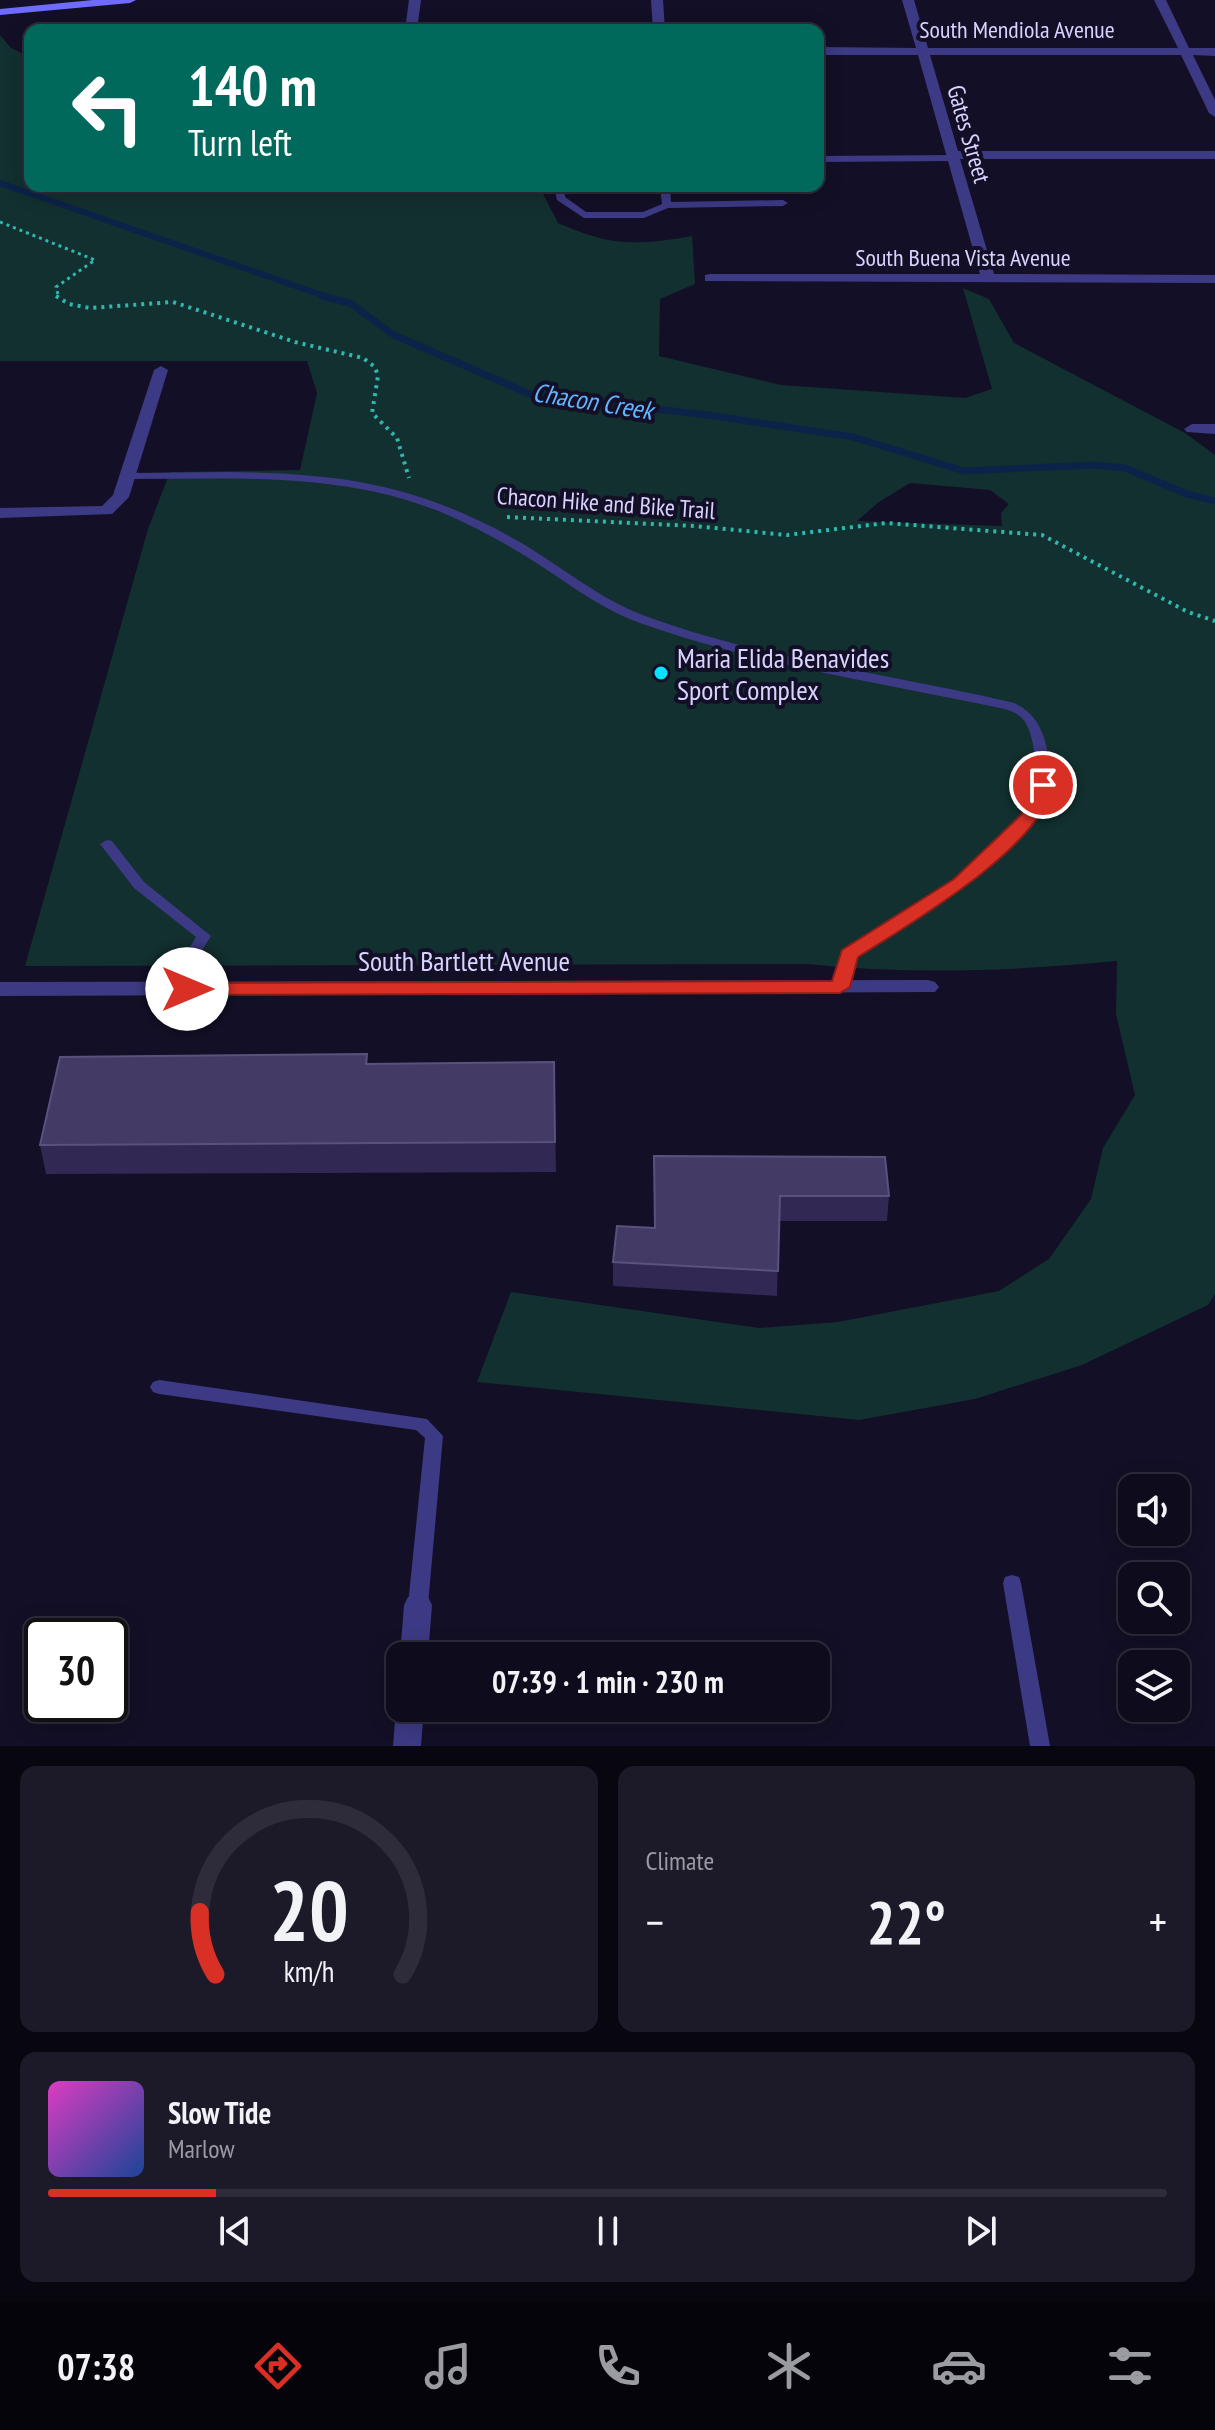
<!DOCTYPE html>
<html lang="en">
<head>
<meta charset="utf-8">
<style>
	:root { --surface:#0e0b1c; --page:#1c1929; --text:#f1f3f6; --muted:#9b9ba3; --line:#2e2b3b; --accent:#d93025 }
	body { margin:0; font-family:"PT Sans Narrow",sans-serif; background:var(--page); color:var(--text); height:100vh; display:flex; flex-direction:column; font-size:30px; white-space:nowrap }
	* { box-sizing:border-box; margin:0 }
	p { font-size:26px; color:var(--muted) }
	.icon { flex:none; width:44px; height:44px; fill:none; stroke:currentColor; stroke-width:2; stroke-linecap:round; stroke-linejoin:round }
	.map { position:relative; height:1746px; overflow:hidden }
	.drawer { display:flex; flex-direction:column; gap:20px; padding:20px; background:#08060f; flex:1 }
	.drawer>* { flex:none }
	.banner { position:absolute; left:24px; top:24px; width:800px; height:168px; border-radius:16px; box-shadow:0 4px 20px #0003,0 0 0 2px var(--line); background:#00695c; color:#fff; overflow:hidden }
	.controls { position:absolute; left:1118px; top:1474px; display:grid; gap:16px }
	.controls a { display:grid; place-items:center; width:72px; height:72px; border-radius:16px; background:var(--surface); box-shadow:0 4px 20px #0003,0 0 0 2px var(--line); font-size:40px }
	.speed { position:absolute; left:24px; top:1618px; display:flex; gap:16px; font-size:40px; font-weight:700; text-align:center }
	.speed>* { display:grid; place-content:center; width:104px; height:104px; border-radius:50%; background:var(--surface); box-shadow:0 4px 20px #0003,0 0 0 2px var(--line); line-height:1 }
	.speed .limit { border:4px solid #111; border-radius:12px; background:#fff; color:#111 }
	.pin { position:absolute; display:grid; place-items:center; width:68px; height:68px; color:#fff; margin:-34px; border:4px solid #fff; border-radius:50%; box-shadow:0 2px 8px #0007 }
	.me { position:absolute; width:88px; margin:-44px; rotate:90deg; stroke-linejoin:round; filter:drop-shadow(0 0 6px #0008) }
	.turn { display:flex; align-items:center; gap:28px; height:168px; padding:0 32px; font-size:36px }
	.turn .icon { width:104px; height:104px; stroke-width:2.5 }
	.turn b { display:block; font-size:56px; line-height:68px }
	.big { font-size:60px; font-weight:700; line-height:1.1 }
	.drawer .widget { flex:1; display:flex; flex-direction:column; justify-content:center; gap:12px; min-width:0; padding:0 28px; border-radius:16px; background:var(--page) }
	.drawer .dial { align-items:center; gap:0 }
	.dial svg { height:208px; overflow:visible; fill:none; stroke:var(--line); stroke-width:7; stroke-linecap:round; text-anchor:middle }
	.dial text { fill:var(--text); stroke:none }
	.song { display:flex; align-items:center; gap:24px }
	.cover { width:96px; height:96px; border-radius:12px; background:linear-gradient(135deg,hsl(310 70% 55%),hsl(220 70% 35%)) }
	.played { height:8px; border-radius:4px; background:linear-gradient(90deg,var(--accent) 15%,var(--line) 15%) }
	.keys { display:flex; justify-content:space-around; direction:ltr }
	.heat { display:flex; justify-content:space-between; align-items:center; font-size:44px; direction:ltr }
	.drawer .tiles { flex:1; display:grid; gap:20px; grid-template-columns:1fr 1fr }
	.widget:last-child { grid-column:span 2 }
	.trip { position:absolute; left:386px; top:1642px; width:444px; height:80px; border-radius:16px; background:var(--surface); box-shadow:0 4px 20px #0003,0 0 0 2px var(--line); font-weight:700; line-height:80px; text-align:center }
	.tabs { display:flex; height:128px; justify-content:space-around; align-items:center; background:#06040b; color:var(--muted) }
	.tabs .icon { width:56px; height:56px }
	.tabs .current { color:var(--accent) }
	.tabs b { font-size:36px; color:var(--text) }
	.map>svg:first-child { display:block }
	.green { fill:#12302f; fill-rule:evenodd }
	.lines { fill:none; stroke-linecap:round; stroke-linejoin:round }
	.stream-far1 { stroke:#0c2248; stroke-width:6 }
	.stream { stroke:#0c2248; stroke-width:7 }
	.path-far1 { stroke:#2fb8b0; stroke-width:3; stroke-dasharray:3 4; stroke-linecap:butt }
	.path { stroke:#2fb8b0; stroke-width:4; stroke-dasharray:3 5; stroke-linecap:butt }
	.lane { fill:#3d3a85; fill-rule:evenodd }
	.street { fill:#3d3a85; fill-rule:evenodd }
	.secondary { fill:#6f6bff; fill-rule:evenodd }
	.wall { fill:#312854 }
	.building { fill:#433a66; stroke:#5a527e; stroke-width:2 }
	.route { fill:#d93025; stroke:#8d1f18; stroke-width:2 }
	.poi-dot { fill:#00e5ff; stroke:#130f26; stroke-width:3 }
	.labels { text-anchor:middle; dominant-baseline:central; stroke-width:8; stroke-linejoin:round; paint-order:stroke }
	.far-street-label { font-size:24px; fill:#d9d4ff; stroke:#130f26 }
	.far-water-label { font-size:26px; font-style:italic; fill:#62b6ff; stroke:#130f26 }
	.poi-label { font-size:28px; fill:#d9d4ff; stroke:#130f26; text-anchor:start }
	.street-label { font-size:28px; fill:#d9d4ff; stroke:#130f26 }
</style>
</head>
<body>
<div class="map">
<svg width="1215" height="1746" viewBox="0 0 1215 1746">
	<rect width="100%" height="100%" fill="#130f26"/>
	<path class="green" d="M0 35 11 48 30 57V186H539L558 223C611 246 635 246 692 236L695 284 660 299 659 356 781 385 965 398 992 389 963 288 989 299 1014 343 1185 433 1215 455V1294L1208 1305 1082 1365 975 1399 859 1420 477 1382 511 1292 759 1328 838 1322 999 1291 1049 1259 1091 1199 1103 1148 1135 1095 1116 1014 1117 961C1013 971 911 975 807 964L25 966 148 529 170 472 300 470 317 393 307 361H0ZM910 483 990 490 1009 504 1001 513 1002 526 857 521 879 502Z"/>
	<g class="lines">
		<path class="stream-far1" d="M0 183 330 298"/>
		<path class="stream" d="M322 296 350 303 394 335 532 395 708 415 853 437 964 471 1093 465 1125 468 1187 494 1215 501"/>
		<path class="path-far1" d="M0 222 95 260 56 287 59 298"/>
		<path class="path" d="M56 296 69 304 90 308 173 302 295 342 363 358 375 367 378 376 372 413 397 438 409 478
			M507 517 694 526 787 535 886 523 1042 535 1188 612 1215 621"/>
		<path class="lane" d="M818 156 953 155 957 158 953 161 818 162Z
			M554 186H564L565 197 586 212H643L662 204 660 186H670L671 202 783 200 788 203 783 206 668 208 644 218H584L557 200Z
			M227 472C340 473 418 484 518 541 561 566 600 600 648 617 766 660 892 674 1014 703 1051 719 1051 766 1048 801L965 886 856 956 847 987 840 992 835 990 833 987 844 951 955 880 1034 800C1037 780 1037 734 1022 718 1018 714 1011 711 1005 709 883 683 758 665 640 623 601 609 569 584 535 562 513 548 490 535 467 524 360 470 244 479 128 479L122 476 128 473Z
			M107 840 112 841 144 882 211 936 201 952 192 992H182L180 989 187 952 196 937 134 888 100 844Z
			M159 1380 427 1419 443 1436 428 1605 425 1611 418 1613 411 1611 408 1605 425 1438 416 1430 159 1394 153 1392 150 1387 153 1382Z
			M1012 1575 1019 1577 1021 1583 1050 1746H1030L1003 1583 1005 1577Z"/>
		<path class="street" d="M409 0H421L417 30H405Z
			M651 0H663L665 30H653Z
			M902 0H914L928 48H1178L1154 0H1166L1189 48H1215V56L1193 55 1215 100V117L1209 113 1181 55H930L958 151H1215V159H960L994 274 1215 275V283L705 281V275L710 274H980L918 55H818V47L916 48Z
			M161 366 168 370 129 497 112 514 0 518V508L102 506 113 495 154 370Z
			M1192 424H1215V434L1187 432 1184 429Z
			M928 980 935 982 939 987 935 992 0 996V982Z
			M418 1593 428 1597 432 1605 428 1656H400L404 1605 408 1597Z
			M400 1699V1708H424L421 1746H393L396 1708Z"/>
		<path class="secondary" d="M93 0H136L130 3 0 15V9Z"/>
	</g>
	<path class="wall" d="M367 1054 368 1064 554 1062 556 1172 46 1174 40 1145Z
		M654 1156 889 1196 887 1221H779L777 1296 613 1286V1262L654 1228Z"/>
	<path class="building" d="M367 1054 366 1064 554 1062 555 1142 40 1145 60 1057Z
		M654 1156 885 1157 889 1196H780L778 1271 613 1262 617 1226 655 1228Z"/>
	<path class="route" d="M1043 780 1052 785C1044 846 908 925 858 957L850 987 840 993 187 995 178 989 187 983 832 981 842 950 954 879 1019 817 1032 801 1034 785Z"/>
	<circle class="poi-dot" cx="661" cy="673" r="8"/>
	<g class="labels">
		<g class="far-street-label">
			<text x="1017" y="29">South Mendiola Avenue</text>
			<text transform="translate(969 134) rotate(74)">Gates Street</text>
			<text x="963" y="257">South Buena Vista Avenue</text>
			<text transform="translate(606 503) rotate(4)">Chacon Hike and Bike Trail</text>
		</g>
		<g class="far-water-label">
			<text transform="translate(593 401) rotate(9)">Chacon Creek</text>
		</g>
		<g class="poi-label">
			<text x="677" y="657">Maria Elida Benavides<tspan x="677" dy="32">Sport Complex</tspan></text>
		</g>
		<g class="street-label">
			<text x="464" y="960">South Bartlett Avenue</text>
		</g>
	</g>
</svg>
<div class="controls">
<a><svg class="icon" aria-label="sound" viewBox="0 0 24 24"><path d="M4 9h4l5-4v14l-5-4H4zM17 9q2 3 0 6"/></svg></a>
<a><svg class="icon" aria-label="search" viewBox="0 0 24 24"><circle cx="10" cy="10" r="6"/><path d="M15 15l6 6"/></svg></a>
<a><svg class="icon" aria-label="layers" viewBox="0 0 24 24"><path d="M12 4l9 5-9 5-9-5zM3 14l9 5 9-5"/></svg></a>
</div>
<div class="speed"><div class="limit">30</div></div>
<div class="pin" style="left:1043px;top:785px;background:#d93025"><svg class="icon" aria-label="arrive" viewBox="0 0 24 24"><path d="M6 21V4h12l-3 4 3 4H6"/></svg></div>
<svg class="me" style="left:187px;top:989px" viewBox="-20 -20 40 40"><circle r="19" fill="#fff"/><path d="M0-13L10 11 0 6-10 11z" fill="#d93025"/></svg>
<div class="trip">07:39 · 1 min · 230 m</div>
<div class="banner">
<div class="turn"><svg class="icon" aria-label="left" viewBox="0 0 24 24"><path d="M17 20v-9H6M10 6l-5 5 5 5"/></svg><div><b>140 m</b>Turn left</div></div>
</div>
</div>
<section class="drawer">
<div class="tiles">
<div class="widget dial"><svg viewBox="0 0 100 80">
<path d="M14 69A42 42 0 1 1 86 69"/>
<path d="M14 69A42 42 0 0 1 8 45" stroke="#d93025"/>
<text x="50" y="56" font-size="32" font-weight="700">20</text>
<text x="50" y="72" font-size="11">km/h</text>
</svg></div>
<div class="widget"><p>Climate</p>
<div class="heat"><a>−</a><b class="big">22°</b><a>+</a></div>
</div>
<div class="widget">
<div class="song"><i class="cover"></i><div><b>Slow Tide</b><p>Marlow</p></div></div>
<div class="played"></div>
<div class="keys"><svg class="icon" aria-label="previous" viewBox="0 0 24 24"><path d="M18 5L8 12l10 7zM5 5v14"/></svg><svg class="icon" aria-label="pause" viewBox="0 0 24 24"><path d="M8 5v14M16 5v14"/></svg><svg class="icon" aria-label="next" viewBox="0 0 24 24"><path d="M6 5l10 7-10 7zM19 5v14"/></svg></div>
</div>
</div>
</section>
<nav class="tabs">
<b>07:38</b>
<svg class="icon current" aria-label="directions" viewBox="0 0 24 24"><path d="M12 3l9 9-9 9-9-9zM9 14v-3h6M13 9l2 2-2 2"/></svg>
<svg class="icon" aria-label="music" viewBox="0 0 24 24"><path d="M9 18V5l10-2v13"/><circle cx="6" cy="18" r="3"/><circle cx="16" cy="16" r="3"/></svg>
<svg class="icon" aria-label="phone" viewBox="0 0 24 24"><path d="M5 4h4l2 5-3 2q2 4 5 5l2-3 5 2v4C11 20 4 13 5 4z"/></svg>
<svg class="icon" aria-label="climate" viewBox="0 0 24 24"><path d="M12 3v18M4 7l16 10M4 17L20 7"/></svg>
<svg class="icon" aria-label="car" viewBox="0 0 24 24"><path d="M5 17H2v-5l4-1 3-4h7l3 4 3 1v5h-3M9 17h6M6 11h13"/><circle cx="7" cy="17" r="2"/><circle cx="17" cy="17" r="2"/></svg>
<svg class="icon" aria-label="filters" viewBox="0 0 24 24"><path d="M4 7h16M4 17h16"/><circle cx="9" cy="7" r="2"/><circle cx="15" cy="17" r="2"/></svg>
</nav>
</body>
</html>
